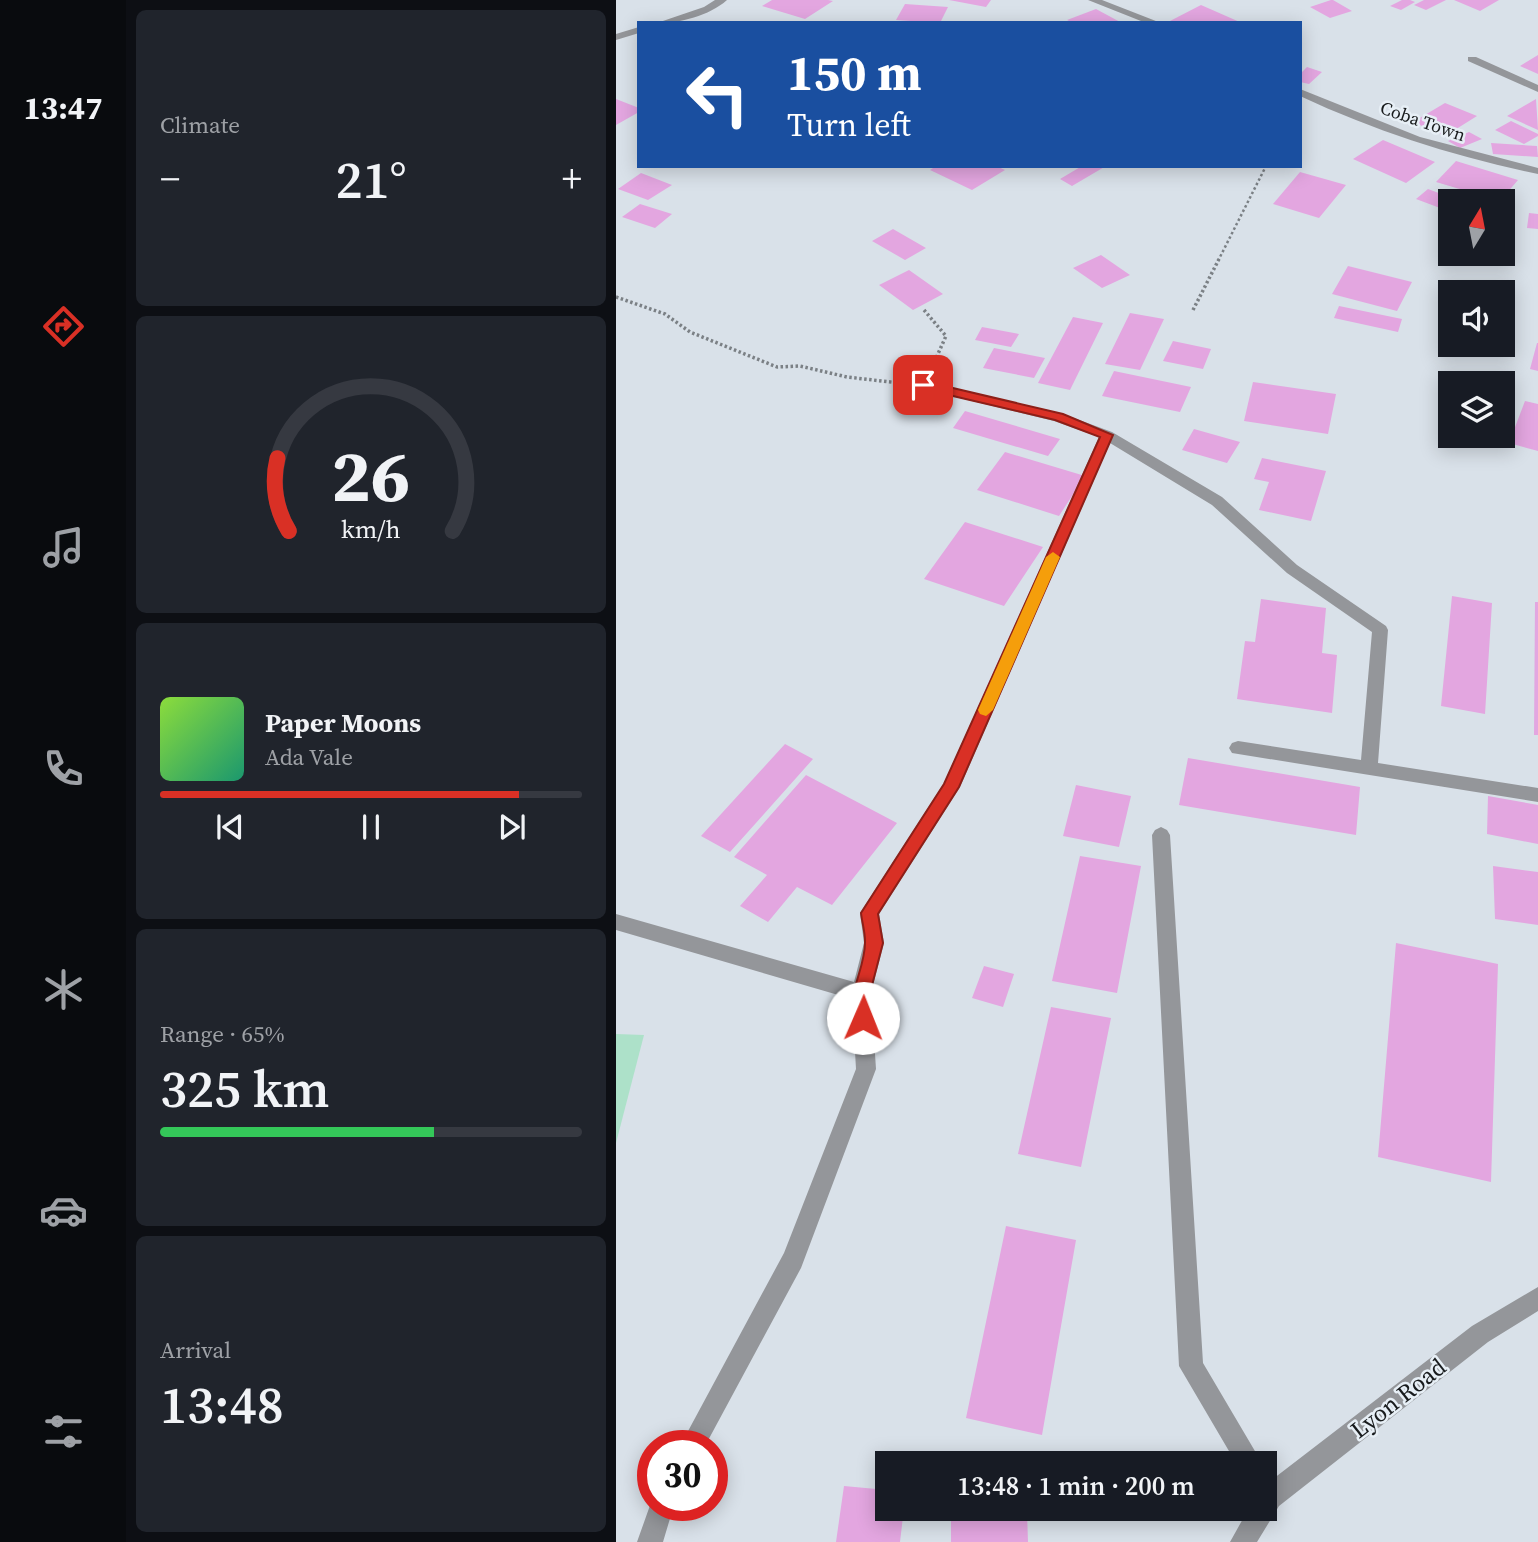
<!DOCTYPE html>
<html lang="en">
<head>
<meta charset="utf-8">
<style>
	:root { --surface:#171b24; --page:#20242c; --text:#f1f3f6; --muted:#9ea1a6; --line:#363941; --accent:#d93025 }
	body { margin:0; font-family:"Source Serif 4",serif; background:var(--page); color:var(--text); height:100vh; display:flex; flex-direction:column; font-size:26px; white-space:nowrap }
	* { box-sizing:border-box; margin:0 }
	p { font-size:23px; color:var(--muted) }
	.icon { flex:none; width:38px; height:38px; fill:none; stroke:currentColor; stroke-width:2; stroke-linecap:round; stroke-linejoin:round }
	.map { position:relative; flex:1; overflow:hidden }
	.sheet { display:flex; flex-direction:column; gap:10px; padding:10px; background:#0d0f14; width:490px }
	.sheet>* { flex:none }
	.hud { position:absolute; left:21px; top:21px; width:665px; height:147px; border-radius:0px; box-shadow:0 4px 18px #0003; background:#1a4fa0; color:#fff; overflow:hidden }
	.needle { width:46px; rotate:10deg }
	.tools { position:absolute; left:822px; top:189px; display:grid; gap:14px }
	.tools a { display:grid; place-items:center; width:77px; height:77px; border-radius:0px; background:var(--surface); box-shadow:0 4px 18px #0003; font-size:35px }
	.speed { position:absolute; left:21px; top:1430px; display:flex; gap:14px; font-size:35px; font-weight:700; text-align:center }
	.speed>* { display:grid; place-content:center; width:91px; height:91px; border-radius:50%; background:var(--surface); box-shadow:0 4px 18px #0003; line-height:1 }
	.speed .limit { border:10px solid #d22; background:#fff; color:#111 }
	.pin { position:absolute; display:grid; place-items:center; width:60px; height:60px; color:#fff; margin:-30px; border-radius:14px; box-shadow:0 4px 10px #0006 }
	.me { position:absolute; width:77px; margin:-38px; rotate:1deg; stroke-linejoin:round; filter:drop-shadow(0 0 5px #0008) }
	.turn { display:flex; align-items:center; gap:24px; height:147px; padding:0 35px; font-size:32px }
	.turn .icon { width:91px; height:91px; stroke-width:2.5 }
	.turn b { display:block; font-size:49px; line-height:60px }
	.big { font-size:52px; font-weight:600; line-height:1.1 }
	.sheet .card { flex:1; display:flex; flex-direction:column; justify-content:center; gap:10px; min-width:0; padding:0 24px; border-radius:10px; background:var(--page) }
	.sheet .dial { align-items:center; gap:0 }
	.dial svg { height:182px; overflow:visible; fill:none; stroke:var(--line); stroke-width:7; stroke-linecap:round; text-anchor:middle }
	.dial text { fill:var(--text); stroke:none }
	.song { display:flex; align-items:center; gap:21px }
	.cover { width:84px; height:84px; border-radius:10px; background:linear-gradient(135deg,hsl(90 70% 55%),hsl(160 70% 35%)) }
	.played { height:7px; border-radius:4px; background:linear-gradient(90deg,var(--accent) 85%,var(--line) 85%) }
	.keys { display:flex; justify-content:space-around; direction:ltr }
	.heat { display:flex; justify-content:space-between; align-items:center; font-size:38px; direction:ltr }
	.charge { height:10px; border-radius:5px; background:linear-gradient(90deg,#34c759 65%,var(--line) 0) }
	.trip { position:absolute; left:259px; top:1451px; width:402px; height:70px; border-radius:0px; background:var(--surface); box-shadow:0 4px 18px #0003; font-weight:600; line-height:70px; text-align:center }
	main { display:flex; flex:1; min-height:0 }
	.menu { display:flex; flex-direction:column; width:126px; justify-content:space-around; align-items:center; background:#090b0e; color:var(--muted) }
	.menu .icon { width:49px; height:49px }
	.menu .selected { color:var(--accent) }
	.menu b { font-size:32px; color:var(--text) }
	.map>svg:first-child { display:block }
	.green { fill:#ade1c9 }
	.building { fill:#e3a6e0 }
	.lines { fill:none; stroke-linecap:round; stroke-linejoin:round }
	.path-far1 { stroke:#7b8085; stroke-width:2.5; stroke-dasharray:2.5 2.5; stroke-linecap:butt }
	.path { stroke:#7b8085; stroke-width:3.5; stroke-dasharray:2.5 2.5; stroke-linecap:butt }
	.street { fill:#94969a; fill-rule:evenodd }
	.route { fill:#d93025; stroke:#8d1f18; stroke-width:2 }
	.slow { fill:#f59e0b }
	.labels { text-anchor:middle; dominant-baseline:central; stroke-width:5; stroke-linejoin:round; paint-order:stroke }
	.far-street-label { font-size:18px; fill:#181b1d; stroke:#e7eff6 }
	.near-street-label { font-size:24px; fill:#181b1d; stroke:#e7eff6 }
</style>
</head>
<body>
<main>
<nav class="menu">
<b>13:47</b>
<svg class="icon selected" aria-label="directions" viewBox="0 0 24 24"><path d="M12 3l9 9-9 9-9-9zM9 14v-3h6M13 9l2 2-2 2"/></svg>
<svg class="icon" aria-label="music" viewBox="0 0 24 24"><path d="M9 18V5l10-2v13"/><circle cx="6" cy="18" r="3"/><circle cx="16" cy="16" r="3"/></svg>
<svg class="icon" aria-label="phone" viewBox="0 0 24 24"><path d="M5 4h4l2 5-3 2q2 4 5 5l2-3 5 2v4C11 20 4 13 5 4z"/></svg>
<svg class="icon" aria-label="climate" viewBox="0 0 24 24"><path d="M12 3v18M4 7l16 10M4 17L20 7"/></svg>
<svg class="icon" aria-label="car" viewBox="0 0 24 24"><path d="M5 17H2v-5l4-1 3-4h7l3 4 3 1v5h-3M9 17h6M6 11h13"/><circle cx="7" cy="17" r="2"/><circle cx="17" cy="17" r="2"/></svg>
<svg class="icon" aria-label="filters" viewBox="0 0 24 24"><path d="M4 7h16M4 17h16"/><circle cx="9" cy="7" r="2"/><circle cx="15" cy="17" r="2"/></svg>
</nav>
<section class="sheet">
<div class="card"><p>Climate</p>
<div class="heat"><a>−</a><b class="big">21°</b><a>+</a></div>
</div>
<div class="card dial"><svg viewBox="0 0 100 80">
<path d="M14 69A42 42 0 1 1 86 69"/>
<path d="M14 69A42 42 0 0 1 9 37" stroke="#d93025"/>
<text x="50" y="56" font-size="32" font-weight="700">26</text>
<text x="50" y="72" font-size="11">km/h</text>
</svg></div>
<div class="card">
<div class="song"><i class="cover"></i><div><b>Paper Moons</b><p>Ada Vale</p></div></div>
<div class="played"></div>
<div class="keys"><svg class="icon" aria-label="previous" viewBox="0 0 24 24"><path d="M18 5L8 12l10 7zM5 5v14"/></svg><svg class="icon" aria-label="pause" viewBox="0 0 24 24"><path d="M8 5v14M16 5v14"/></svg><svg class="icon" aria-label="next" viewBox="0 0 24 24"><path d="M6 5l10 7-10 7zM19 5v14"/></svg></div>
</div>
<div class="card"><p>Range · 65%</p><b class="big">325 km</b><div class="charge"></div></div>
<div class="card"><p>Arrival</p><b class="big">13:48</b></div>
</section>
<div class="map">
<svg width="922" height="1542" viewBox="0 0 922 1542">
	<rect width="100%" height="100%" fill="#d9e1e9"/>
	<path class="green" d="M0 1034 28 1035 0 1143Z"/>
	<path class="building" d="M156 0H212L217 1 189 19 146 6Z
		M333 0H375L370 7Z
		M715 0H717L736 11 714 18 694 7Z
		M786 0H794L799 2 785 10 774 6Z
		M808 0H830L810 10 798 5Z
		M838 0H883L864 11Z
		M289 4 332 7 324 23 280 20Z
		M585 5 626 23 554 21Z
		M480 9 506 23H457L451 20Z
		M922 55V74L904 66Z
		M691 67 706 72 693 84 684 82V74Z
		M0 99 23 108V112L0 125Z
		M920 99 922 130 891 116Z
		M829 103 861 116 829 136 797 122Z
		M895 121 922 134V136L908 144 879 130Z
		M853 132 866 139 844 148 832 141Z
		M767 140 819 162 790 183 737 159Z
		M875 143 921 146 922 157 877 154Z
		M840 161 902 180 884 201 820 182Z
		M320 166H380L389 170 356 190 314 170Z
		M466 166H490L456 186 444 179Z
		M684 172 730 185 703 218 657 204Z
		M25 173 56 185 32 200 2 189Z
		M812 189 836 198 824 208 800 199Z
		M24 204 56 214 39 228 6 217Z
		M913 213 922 214V229L911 228Z
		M277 229 310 248 289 260 256 241Z
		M485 255 514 275 486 288 457 268Z
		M732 266 796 282 781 311 716 294Z
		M293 270 327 294 297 310 263 285Z
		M723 306 786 319 782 332 718 318Z
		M514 313 548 319 524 370 489 364Z
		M457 317 487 323 454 390 422 383Z
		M366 327 403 334 395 347 359 340Z
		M557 341 595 349 587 369 547 361Z
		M921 343H922V371L914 369Z
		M378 348 429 358 418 378 367 368Z
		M498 371 575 387 564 412 486 396Z
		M637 382 720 394 712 434 628 421Z
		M909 401 922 404V451L893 443Z
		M349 411 444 439 432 456 337 428Z
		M578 429 624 442 611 463 566 450Z
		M389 452 469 476 443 516 361 490Z
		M646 458 710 471 695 521 643 510 653 482 638 479Z
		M349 522 427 547 388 606 308 579Z
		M836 596 876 603 869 714 825 706Z
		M645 599 710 608 706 653 721 655 716 713 621 699 629 641 639 642Z
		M919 602H922V735H918Z
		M169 744 197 759 114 852 85 836Z
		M572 758 744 787 740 835 563 805Z
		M190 775 281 823 216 905 181 887 152 922 124 906 151 875 118 857Z
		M460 785 515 796 503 847 447 836Z
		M872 796 922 805V844L871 834Z
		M464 856 525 866 501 993 436 981Z
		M877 866 922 872V925L879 919Z
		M780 943 882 964 875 1182 762 1157Z
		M368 966 398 974 387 1007 356 998Z
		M435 1007 495 1018 465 1167 402 1154Z
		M390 1226 460 1240 426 1435 350 1418Z
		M228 1486 271 1490V1508H288L284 1542H220Z
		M411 1512 412 1542H335V1515Z"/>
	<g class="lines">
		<path class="path-far1" d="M602 261 650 166"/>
		<path class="path" d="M0 297 49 314 74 332 161 367 184 366 231 377 283 383
			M308 310 330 336 317 365
			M577 310 603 259"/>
		<path class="street" d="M99 0H111C93 16 64 23 41 23L88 7Z
			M472 0H486L545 23H530Z
			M23 27V33L0 40V34Z
			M852 57H860L922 85V92L852 61Z
			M684 89 804 137 922 168V174C840 157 761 132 684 96Z
			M308 381 447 414 496 432 606 497 681 565 770 626 772 630 762 763 922 788V802L616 753 613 748 616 743 622 741 745 760 756 632 671 573 596 505 494 443 344 787 263 914 268 943 255 993 260 1069 185 1268 89 1446H64L168 1253 240 1069 236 999 0 930V914L238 982 248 943 244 913 328 783 483 437 438 421 303 388 301 385Z
			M545 827 551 830 554 835 587 1363 646 1463H620L563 1366 536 835 539 830Z
			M922 1287V1311L872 1342 663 1506 641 1542H614L633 1508H649V1485L856 1326Z
			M37 1497V1505H58L47 1542H21Z"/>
	</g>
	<path class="route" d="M307 381 447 414 497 435 343 787 262 914 267 943 254 993 256 1018 253 1024 247 1027 240 1024C228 995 250 970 249 941 249 932 246 922 245 913L328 784 484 437 439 420 303 388 301 385Z"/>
	<path class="slow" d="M437 552 444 557 377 710 370 716 364 714 362 710 430 557Z"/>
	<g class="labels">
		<g class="far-street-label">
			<text transform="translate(807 121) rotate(19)">Coba Town</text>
		</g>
		<g class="near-street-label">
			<text transform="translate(782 1398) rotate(-38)">Lyon Road</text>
		</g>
	</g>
</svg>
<div class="tools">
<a><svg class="needle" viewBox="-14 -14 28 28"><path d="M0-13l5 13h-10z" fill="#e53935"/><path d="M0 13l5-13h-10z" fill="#9ea1a6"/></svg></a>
<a><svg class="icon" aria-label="sound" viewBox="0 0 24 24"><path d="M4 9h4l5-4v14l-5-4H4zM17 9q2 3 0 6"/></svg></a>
<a><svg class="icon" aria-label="layers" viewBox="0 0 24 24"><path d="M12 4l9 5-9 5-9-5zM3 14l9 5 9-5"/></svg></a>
</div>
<div class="speed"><div class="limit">30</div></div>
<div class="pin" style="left:307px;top:385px;background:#d93025"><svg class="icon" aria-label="arrive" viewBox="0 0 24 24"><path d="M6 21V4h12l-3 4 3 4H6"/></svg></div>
<svg class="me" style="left:247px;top:1018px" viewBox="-20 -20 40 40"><circle r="19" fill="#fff"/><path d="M0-13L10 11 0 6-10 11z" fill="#d93025"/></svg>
<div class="trip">13:48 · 1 min · 200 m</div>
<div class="hud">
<div class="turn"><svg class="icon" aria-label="left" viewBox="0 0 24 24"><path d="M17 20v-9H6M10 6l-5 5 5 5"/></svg><div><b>150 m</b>Turn left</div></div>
</div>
</div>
</main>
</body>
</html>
